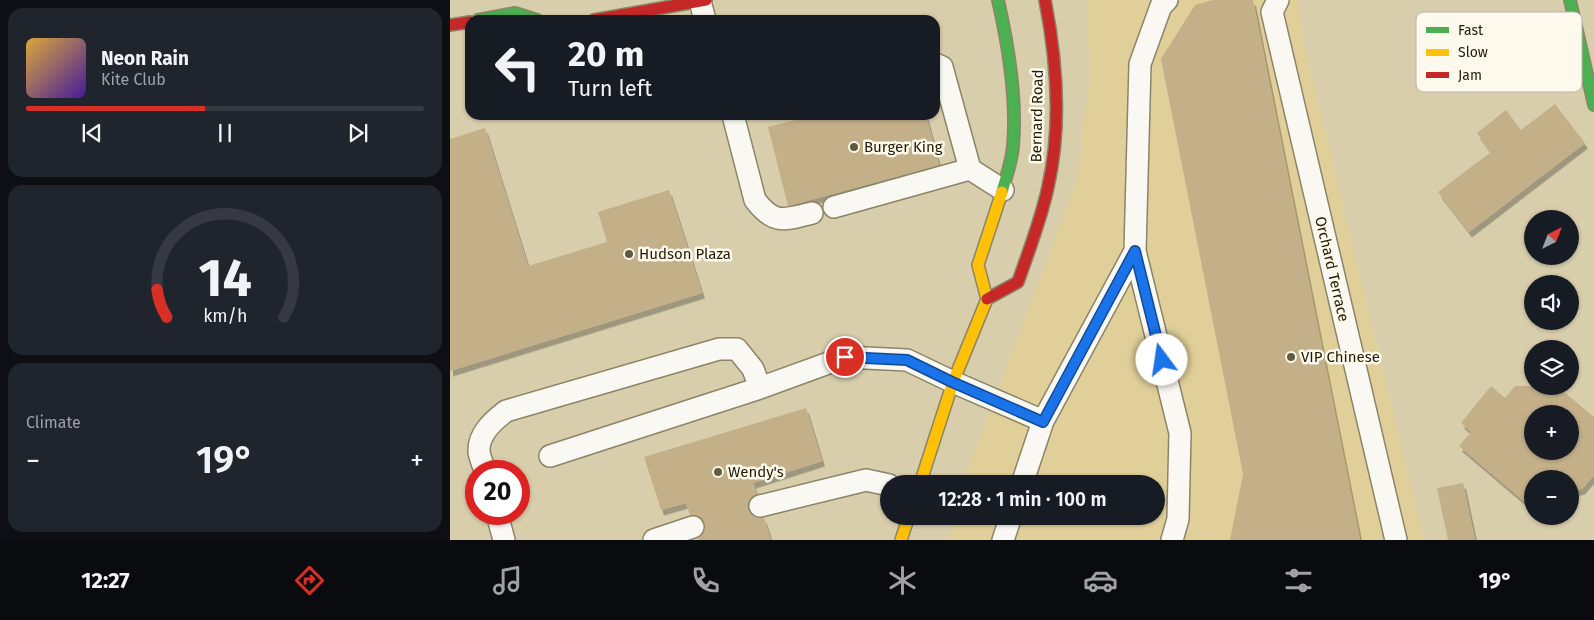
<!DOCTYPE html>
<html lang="en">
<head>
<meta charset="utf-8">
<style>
	:root { --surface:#171b24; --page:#20242c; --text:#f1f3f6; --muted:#9ea1a6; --line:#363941; --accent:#d93025 }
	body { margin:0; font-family:"Fira Sans",sans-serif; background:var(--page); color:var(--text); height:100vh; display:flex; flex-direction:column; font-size:19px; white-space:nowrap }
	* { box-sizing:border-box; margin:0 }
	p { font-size:16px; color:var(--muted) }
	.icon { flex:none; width:28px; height:28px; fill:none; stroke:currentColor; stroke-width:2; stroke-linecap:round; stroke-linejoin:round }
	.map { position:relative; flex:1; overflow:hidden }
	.panel { display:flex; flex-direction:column; gap:8px; padding:8px; background:#0d0f14; width:450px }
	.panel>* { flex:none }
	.guide { position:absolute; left:15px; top:15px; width:475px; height:105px; border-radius:15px; box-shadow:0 1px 4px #0004; background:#171b24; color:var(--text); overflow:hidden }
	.needle { width:32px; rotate:42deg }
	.controls { position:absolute; left:1074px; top:210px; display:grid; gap:10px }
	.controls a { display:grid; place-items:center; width:55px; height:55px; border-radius:50%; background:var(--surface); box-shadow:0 1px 4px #0004; font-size:25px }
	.speed { position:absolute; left:15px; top:460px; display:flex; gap:10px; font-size:25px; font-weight:700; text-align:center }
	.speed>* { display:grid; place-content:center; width:65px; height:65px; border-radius:50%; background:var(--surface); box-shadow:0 1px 4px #0004; line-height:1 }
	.speed .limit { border:8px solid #d22; background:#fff; color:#111 }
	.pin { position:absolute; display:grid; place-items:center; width:42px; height:42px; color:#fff; margin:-21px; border:2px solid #fff; border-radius:50%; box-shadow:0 1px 5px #0007 }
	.me { position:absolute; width:55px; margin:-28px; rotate:346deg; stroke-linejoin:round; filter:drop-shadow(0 0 4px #0008) }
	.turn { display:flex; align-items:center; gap:18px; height:105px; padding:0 20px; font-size:22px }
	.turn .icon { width:65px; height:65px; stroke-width:2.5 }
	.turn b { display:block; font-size:35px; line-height:42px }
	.big { font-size:38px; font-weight:600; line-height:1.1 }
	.panel .tile { flex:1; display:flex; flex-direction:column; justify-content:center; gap:8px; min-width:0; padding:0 18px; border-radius:15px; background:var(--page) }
	.panel .dial { align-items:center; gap:0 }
	.dial svg { height:130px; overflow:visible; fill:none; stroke:var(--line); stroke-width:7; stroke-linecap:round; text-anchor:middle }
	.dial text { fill:var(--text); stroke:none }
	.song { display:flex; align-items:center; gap:15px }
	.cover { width:60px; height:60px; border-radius:8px; background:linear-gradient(135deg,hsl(40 70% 55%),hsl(260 70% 35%)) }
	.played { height:5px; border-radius:2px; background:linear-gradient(90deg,var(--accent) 45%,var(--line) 45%) }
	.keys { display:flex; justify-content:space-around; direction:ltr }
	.heat { display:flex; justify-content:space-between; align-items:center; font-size:28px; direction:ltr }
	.trip { position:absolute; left:430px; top:475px; width:285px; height:50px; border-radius:25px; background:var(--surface); box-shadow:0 1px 4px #0004; font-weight:600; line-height:50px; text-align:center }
	.dock { display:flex; height:80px; justify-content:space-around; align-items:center; background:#090b0e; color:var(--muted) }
	.dock .icon { width:35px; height:35px }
	.dock .active { color:var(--accent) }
	.dock b { font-size:22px; color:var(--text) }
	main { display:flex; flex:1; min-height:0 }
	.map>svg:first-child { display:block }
	.built { fill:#e0cf99 }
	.building { fill:#c3b089; fill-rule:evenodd; filter:url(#shadow) }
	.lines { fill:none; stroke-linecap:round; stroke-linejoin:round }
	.lane-casing { stroke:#8c8468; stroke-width:24 }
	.fast-casing { stroke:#8c8468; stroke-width:14 }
	.slow-casing { stroke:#8c8468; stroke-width:14 }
	.jam-casing { stroke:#8c8468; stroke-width:14 }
	.lane { stroke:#f9f8f3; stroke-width:21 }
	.fast { stroke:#4caf50; stroke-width:11 }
	.slow { stroke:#ffc107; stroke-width:11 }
	.jam { stroke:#c62828; stroke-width:11 }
	.route-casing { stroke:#114b97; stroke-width:12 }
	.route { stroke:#1a73e8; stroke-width:9 }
	.poi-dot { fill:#625a3e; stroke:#fdf9ed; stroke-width:2 }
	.labels { text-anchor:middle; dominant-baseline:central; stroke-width:5; stroke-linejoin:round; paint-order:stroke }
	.street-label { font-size:15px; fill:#231b03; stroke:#fdf9ed }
	.poi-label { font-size:15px; fill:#231b03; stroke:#fdf9ed; text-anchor:start }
	.key { fill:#fdf9ed; stroke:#bcb6a7; stroke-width:1 }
	.key-label { font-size:14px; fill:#231b03 }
</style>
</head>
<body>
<main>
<section class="panel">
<div class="tile">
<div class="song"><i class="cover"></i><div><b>Neon Rain</b><p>Kite Club</p></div></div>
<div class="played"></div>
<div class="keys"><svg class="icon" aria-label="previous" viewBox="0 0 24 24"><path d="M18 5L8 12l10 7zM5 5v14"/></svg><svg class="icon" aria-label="pause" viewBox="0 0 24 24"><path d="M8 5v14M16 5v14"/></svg><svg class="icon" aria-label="next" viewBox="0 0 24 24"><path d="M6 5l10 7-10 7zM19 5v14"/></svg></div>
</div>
<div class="tile dial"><svg viewBox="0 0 100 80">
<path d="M14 69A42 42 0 1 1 86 69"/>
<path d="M14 69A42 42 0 0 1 8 52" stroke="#d93025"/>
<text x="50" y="56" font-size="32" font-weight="700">14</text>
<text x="50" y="72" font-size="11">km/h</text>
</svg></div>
<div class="tile"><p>Climate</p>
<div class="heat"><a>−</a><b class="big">19°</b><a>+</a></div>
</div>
</section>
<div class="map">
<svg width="1144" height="540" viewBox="0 0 1144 540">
	<defs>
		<filter id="shadow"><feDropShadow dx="3" dy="5.5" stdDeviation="0" flood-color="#0004"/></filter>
	</defs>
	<rect width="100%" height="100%" fill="#d8ceac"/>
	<path class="built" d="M637 0H848L853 40 974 540H499L505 516H706V484H514L521 460 626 184 640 74Z"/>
	<path class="building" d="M763 0H803L910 540H780L793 474 711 59 745 5Z
		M1105 104 1135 143 1019 232 988 192 1041 152 1027 133 1056 110 1071 130Z
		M365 115H476L489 165 338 206 318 127Z
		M35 128 78 266 157 242 148 212 219 190 252 293 0 371V139Z
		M1041 386 1055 398 1065 386H1107L1144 417V475L1132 489 1120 492V479H1082V501L1076 503 1009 446 1021 432 1011 423ZM1082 414H1120V451H1082Z
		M356 408 372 461 303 483 307 494 302 497 298 502V509L301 514 306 518H314L321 540H247L255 530V524L251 517 246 515H240L236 503 211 510 194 457Z
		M1013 483 1025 540H998L987 488Z"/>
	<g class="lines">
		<g class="lane-casing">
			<path id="lane" d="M828 0 822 12 946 540
				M250 1 255 20
				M485 64 492 67 520 169 553 190
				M283 115 305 200C324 225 334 220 362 213
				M384 207 520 169
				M685 251 730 433 728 519 722 540
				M100 456 310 388 395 357 457 360 503 382 593 421
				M35 471C33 465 30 458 29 452 28 434 43 421 56 411L269 349H287L303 369 310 388
				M572 484 593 421 685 251 690 64 711 6 717 0
				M310 506 416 480 439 485
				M47 514 54 540
				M204 540 243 527
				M553 540 561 516"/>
		</g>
		<g class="fast-casing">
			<path id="fast" d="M548 0C558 44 567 101 563 146 562 161 556 177 552 192
				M1120 0 1144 105
				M28 20 65 13 87 20"/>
		</g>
		<g class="slow-casing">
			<path id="slow" d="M470 484 503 382 537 299 528 265 552 192
				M451 540 459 516"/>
		</g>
		<g class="jam-casing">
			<path id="jam" d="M144 20 256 0
				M0 25 20 22
				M537 299 568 282C579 250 591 220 598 187 612 126 607 61 595 0"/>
		</g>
		<use href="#lane" class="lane"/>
		<use href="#fast" class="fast"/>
		<use href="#slow" class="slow"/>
		<use href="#jam" class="jam"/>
	</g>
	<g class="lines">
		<g class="route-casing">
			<path id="route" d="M395 357 457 360 502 382 593 422 685 251 712 360"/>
		</g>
		<use href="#route" class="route"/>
	</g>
	<g class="poi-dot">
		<circle cx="404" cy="147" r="5"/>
		<circle cx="179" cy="254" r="5"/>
		<circle cx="841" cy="357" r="5"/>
		<circle cx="268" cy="472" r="5"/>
	</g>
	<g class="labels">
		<g class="street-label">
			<text transform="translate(587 116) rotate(-89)">Bernard Road</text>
			<text transform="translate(882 269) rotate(77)">Orchard Terrace</text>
		</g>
		<g class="poi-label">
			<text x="414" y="147">Burger King</text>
			<text x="189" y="254">Hudson Plaza</text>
			<text x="851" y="357">VIP Chinese</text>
			<text x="278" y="472">Wendy's</text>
		</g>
	</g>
	<rect x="966" y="12" width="166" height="80" rx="8" class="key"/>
	<rect x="976" y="27" width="23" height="6" fill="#4caf50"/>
	<rect x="976" y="49" width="23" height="7" fill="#ffc107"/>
	<rect x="976" y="72" width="23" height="6" fill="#c62828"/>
	<g class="key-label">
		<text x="1008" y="35">Fast</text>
		<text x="1008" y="57">Slow</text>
		<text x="1008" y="80">Jam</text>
	</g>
</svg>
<div class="controls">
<a><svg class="needle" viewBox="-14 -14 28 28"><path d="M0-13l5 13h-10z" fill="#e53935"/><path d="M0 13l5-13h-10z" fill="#9ea1a6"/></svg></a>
<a><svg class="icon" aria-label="sound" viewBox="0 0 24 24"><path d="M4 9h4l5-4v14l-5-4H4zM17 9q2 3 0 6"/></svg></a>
<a><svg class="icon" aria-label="layers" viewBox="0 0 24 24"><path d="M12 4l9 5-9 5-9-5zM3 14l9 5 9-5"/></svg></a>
<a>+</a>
<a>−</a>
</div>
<div class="speed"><div class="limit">20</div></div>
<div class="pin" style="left:395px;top:357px;background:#d93025"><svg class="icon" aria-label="arrive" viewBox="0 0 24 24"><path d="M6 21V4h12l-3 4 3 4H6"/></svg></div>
<svg class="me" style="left:712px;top:360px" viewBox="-20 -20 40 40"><circle r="19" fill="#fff"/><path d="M0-13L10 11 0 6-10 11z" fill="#1a73e8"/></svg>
<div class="trip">12:28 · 1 min · 100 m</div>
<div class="guide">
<div class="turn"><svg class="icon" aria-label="left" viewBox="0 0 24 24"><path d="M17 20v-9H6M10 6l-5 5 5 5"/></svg><div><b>20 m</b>Turn left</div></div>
</div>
</div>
</main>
<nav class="dock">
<b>12:27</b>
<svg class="icon active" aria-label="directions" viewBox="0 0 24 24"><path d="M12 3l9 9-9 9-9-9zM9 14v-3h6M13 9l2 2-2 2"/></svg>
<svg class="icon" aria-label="music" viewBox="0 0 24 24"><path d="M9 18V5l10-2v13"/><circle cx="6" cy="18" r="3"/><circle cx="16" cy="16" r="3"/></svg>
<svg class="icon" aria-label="phone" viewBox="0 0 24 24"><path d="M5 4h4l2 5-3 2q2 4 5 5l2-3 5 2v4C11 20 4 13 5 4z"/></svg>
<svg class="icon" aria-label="climate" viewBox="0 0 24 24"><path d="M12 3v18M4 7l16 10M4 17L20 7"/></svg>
<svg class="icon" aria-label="car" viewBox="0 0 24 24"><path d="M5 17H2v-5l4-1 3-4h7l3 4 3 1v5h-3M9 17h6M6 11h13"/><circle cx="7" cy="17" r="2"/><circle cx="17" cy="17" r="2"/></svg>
<svg class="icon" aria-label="filters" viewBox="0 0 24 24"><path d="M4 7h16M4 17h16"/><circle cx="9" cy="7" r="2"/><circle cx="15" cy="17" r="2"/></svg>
<b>19°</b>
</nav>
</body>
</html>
